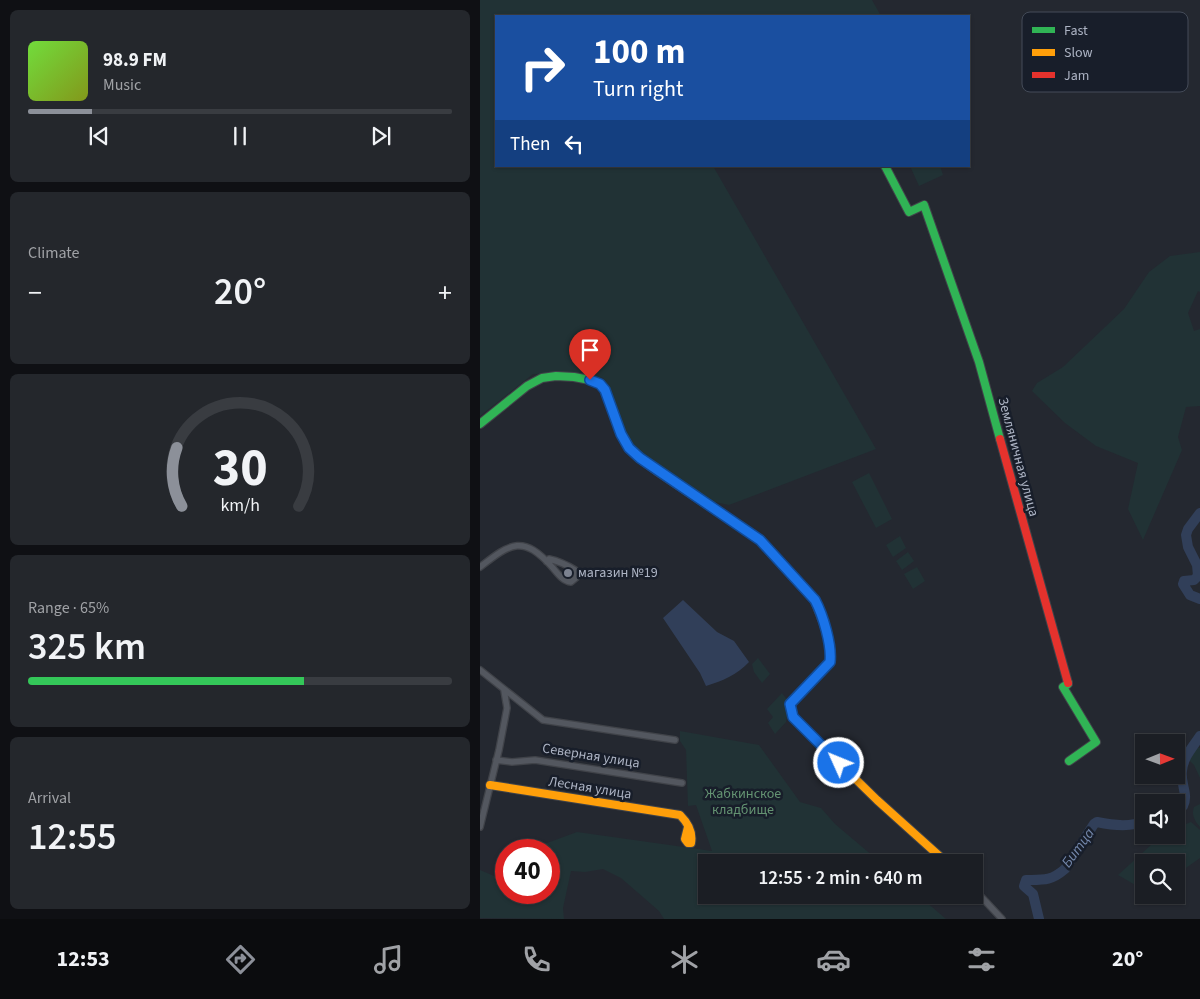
<!DOCTYPE html>
<html lang="en">
<head>
<meta charset="utf-8">
<style>
	:root { --surface:#1b1e24; --page:#24272c; --text:#f1f3f6; --muted:#a0a2a6; --line:#393c41; --accent:#8c9099 }
	body { margin:0; font-family:"Source Sans 3",sans-serif; background:var(--page); color:var(--text); height:100vh; display:flex; flex-direction:column; font-size:19px; white-space:nowrap }
	* { box-sizing:border-box; margin:0 }
	p { font-size:16px; color:var(--muted) }
	.icon { flex:none; width:28px; height:28px; fill:none; stroke:currentColor; stroke-width:2; stroke-linecap:round; stroke-linejoin:round }
	.map { position:relative; flex:1; overflow:hidden }
	.details { display:flex; flex-direction:column; gap:10px; padding:10px; background:#0f1014; width:480px }
	.details>* { flex:none }
	.top-card { position:absolute; left:15px; top:15px; width:475px; height:152px; border-radius:0px; box-shadow:0 1px 4px #0004,0 0 0 1px var(--line); background:#1a4fa0; color:#fff; overflow:hidden }
	.needle { width:32px; rotate:89deg }
	.fabs { position:absolute; left:655px; top:734px; display:grid; gap:10px }
	.fabs a { display:grid; place-items:center; width:50px; height:50px; border-radius:0px; background:var(--surface); box-shadow:0 1px 4px #0004,0 0 0 1px var(--line); font-size:25px }
	.speed { position:absolute; left:15px; top:839px; display:flex; gap:10px; font-size:25px; font-weight:700; text-align:center }
	.speed>* { display:grid; place-content:center; width:65px; height:65px; border-radius:50%; background:var(--surface); box-shadow:0 1px 4px #0004,0 0 0 1px var(--line); line-height:1 }
	.speed .limit { border:8px solid #d22; background:#fff; color:#111 }
	.pin { position:absolute; display:grid; place-items:center; width:42px; height:42px; color:#fff; margin:-51px -21px; border-radius:50% 50% 50% 0; rotate:-45deg; box-shadow:0 0 5px #0007 }
	.pin .icon { rotate:45deg }
	.me { position:absolute; width:55px; margin:-28px; rotate:314deg; stroke-linejoin:round; filter:drop-shadow(0 0 4px #0008) }
	.turn { display:flex; align-items:center; gap:18px; height:105px; padding:0 15px; font-size:22px }
	.turn .icon { width:65px; height:65px; stroke-width:2.5 }
	.turn b { display:block; font-size:35px; line-height:42px }
	.then { display:flex; align-items:center; height:48px; padding:0 15px; background:#0003; gap:10px; font-size:19px }
	.big { font-size:38px; font-weight:600; line-height:1.1 }
	.details .tile { flex:1; display:flex; flex-direction:column; justify-content:center; gap:8px; min-width:0; padding:0 18px; border-radius:8px; background:var(--page) }
	.details .dial { align-items:center; gap:0 }
	.dial svg { height:130px; overflow:visible; fill:none; stroke:var(--line); stroke-width:7; stroke-linecap:round; text-anchor:middle }
	.dial text { fill:var(--text); stroke:none }
	.song { display:flex; align-items:center; gap:15px }
	.cover { width:60px; height:60px; border-radius:8px; background:linear-gradient(135deg,hsl(100 70% 55%),hsl(70 70% 35%)) }
	.played { height:5px; border-radius:2px; background:linear-gradient(90deg,var(--accent) 15%,var(--line) 15%) }
	.keys { display:flex; justify-content:space-around; direction:ltr }
	.heat { display:flex; justify-content:space-between; align-items:center; font-size:28px; direction:ltr }
	.charge { height:8px; border-radius:4px; background:linear-gradient(90deg,#34c759 65%,var(--line) 0) }
	.trip { position:absolute; left:218px; top:854px; width:285px; height:50px; border-radius:0px; background:var(--surface); box-shadow:0 1px 4px #0004,0 0 0 1px var(--line); font-weight:600; line-height:50px; text-align:center }
	.tabs { display:flex; height:80px; justify-content:space-around; align-items:center; background:#0b0c0e; color:var(--muted) }
	.tabs .icon { width:35px; height:35px }
	.tabs .selected { color:var(--accent) }
	.tabs b { font-size:22px; color:var(--text) }
	main { display:flex; flex:1; min-height:0 }
	.map>svg:first-child { display:block }
	.green { fill:#213235 }
	.water { fill:#313f59 }
	.lines { fill:none; stroke-linecap:round; stroke-linejoin:round }
	.stream { stroke:#313f59; stroke-width:2 }
	.river { stroke:#313f59; stroke-width:10 }
	.street-casing { stroke:#404349; stroke-width:8 }
	.fast-casing { stroke:#404349; stroke-width:10 }
	.slow-casing { stroke:#404349; stroke-width:10 }
	.jam-casing { stroke:#404349; stroke-width:10 }
	.street { stroke:#53575f; stroke-width:5.5 }
	.fast { stroke:#30b455; stroke-width:8 }
	.slow { stroke:#ff9f0a; stroke-width:8 }
	.jam { stroke:#e5322d; stroke-width:8 }
	.route-casing { stroke:#114b97; stroke-width:12 }
	.route { stroke:#1a73e8; stroke-width:9 }
	.poi-dot { fill:#7c8290; stroke:#181e2a; stroke-width:2 }
	.labels { text-anchor:middle; dominant-baseline:central; stroke-width:5; stroke-linejoin:round; paint-order:stroke }
	.street-label { font-size:14px; fill:#acb3c3; stroke:#181e2a }
	.poi-label { font-size:14px; fill:#acb3c3; stroke:#181e2a; text-anchor:start }
	.park-label { font-size:14px; fill:#649372; stroke:#181e2a }
	.water-label { font-size:15px; font-style:italic; fill:#7488ac; stroke:#181e2a }
	.key { fill:#181e2a; stroke:#444b58; stroke-width:1 }
	.key-label { font-size:14px; fill:#acb3c3 }
</style>
</head>
<body>
<main>
<section class="details">
<div class="tile">
<div class="song"><i class="cover"></i><div><b>98.9 FM</b><p>Music</p></div></div>
<div class="played"></div>
<div class="keys"><svg class="icon" aria-label="previous" viewBox="0 0 24 24"><path d="M18 5L8 12l10 7zM5 5v14"/></svg><svg class="icon" aria-label="pause" viewBox="0 0 24 24"><path d="M8 5v14M16 5v14"/></svg><svg class="icon" aria-label="next" viewBox="0 0 24 24"><path d="M6 5l10 7-10 7zM19 5v14"/></svg></div>
</div>
<div class="tile"><p>Climate</p>
<div class="heat"><a>−</a><b class="big">20°</b><a>+</a></div>
</div>
<div class="tile dial"><svg viewBox="0 0 100 80">
<path d="M14 69A42 42 0 1 1 86 69"/>
<path d="M14 69A42 42 0 0 1 11 33" stroke="#8c9099"/>
<text x="50" y="56" font-size="32" font-weight="700">30</text>
<text x="50" y="72" font-size="11">km/h</text>
</svg></div>
<div class="tile"><p>Range · 65%</p><b class="big">325 km</b><div class="charge"></div></div>
<div class="tile"><p>Arrival</p><b class="big">12:55</b></div>
</section>
<div class="map">
<svg width="720" height="919" viewBox="0 0 720 919">
	<rect width="100%" height="100%" fill="#242830"/>
	<path class="green" d="M0 0H392L401 16H16V166H233L396 449 249 505 220 499 151 449 123 378 95 373 53 374 0 416Z
		M430 166H460L463 175 439 186Z
		M720 252V292L718 291 708 313 714 331 720 329V406L706 407 698 437 702 450 663 540 648 509 658 463 616 446 585 423 552 391 557 383 583 367 644 309 669 272 690 256Z
		M389 473 412 519 396 528 372 482Z
		M420 536 426 548 413 557 406 545Z
		M428 552 434 561 422 570 416 561Z
		M437 567 445 581 433 589 424 574Z
		M278 658 290 674 282 683 274 672 272 664Z
		M302 693 310 704 306 722 295 734 288 723 293 717 287 709Z
		M200 731 279 745 320 802 341 808 355 824 400 862H226V895H438L466 919H184L179 911 141 878 123 869 105 872 91 871 83 908 84 919 0 918V870L19 878 26 871V892H69V850H48L97 832 232 851 216 805 208 806 206 750 200 741Z
		M717 747 720 748V778L714 765 708 759Z
		M720 804V827C715 821 711 815 714 807Z
		M711 822 720 830V858L696 875V862H664V890L638 875 682 835H696V828Z"/>
	<path class="water" d="M203 600 237 632 254 641 269 662C257 675 242 681 226 686L220 673 183 618Z"/>
	<g class="lines">
		<path class="stream" d="M718 738 720 740"/>
		<path class="river" d="M720 513 708 529 706 535 708 547 717 565 718 576 714 580 704 581 703 584 710 595 720 599
			M696 809 703 806C709 795 700 783 702 771 703 757 713 747 720 736
			M559 919 553 894 544 886 546 880C564 880 571 881 585 869L614 824 617 822C631 825 650 828 664 821"/>
		<g class="street-casing">
			<path id="street" d="M0 567C31 543 43 534 73 568 78 574 83 581 91 582L97 577 95 570C87 565 78 561 69 559L67 562
				M0 670 63 720 195 740
				M16 760 32 762 55 760 202 783
				M0 827 19 750 27 708 24 690
				M494 889 522 919"/>
		</g>
		<g class="fast-casing">
			<path id="fast" d="M405 166 429 212 444 205 499 362 520 439
				M0 424 47 386 62 378 76 376 94 377 110 380 120 384 125 390 141 434 149 448 159 458 177 471 280 540 335 601 346 630 350 647V662L310 704 313 717 351 755
				M588 683V684L583 687 616 742 589 761"/>
		</g>
		<g class="slow-casing">
			<path id="slow" d="M351 755 397 800 466 862
				M10 785 200 815C208 823 213 832 211 843H208L205 839 208 827"/>
		</g>
		<g class="jam-casing">
			<path id="jam" d="M520 439 588 683"/>
		</g>
		<use href="#street" class="street"/>
		<use href="#fast" class="fast"/>
		<use href="#slow" class="slow"/>
		<use href="#jam" class="jam"/>
	</g>
	<g class="lines">
		<g class="route-casing">
			<path id="route" d="M110 380 120 384 125 390 141 434 149 448 160 458 280 540 335 600C343 615 352 645 350 662L310 704 313 717 359 763"/>
		</g>
		<use href="#route" class="route"/>
	</g>
	<circle class="poi-dot" cx="88" cy="573" r="5"/>
	<g class="labels">
		<g class="street-label">
			<text transform="translate(538 457) rotate(75)">Земляничная улица</text>
			<text transform="translate(111 756) rotate(9)">Северная улица</text>
			<text transform="translate(110 788) rotate(9)">Лесная улица</text>
		</g>
		<g class="poi-label">
			<text x="98" y="573">магазин №19</text>
		</g>
		<g class="park-label">
			<text x="263" y="794">Жабкинское<tspan x="263" dy="16">кладбище</tspan></text>
		</g>
		<g class="water-label">
			<text transform="translate(598 848) rotate(-54)">Битца</text>
		</g>
	</g>
	<rect x="542" y="12" width="166" height="80" rx="8" class="key"/>
	<rect x="552" y="27" width="23" height="6" fill="#30b455"/>
	<rect x="552" y="49" width="23" height="7" fill="#ff9f0a"/>
	<rect x="552" y="72" width="23" height="6" fill="#e5322d"/>
	<g class="key-label">
		<text x="584" y="35">Fast</text>
		<text x="584" y="57">Slow</text>
		<text x="584" y="80">Jam</text>
	</g>
</svg>
<div class="fabs">
<a><svg class="needle" viewBox="-14 -14 28 28"><path d="M0-13l5 13h-10z" fill="#e53935"/><path d="M0 13l5-13h-10z" fill="#a0a2a6"/></svg></a>
<a><svg class="icon" aria-label="sound" viewBox="0 0 24 24"><path d="M4 9h4l5-4v14l-5-4H4zM17 9q2 3 0 6"/></svg></a>
<a><svg class="icon" aria-label="search" viewBox="0 0 24 24"><circle cx="10" cy="10" r="6"/><path d="M15 15l6 6"/></svg></a>
</div>
<div class="speed"><div class="limit">40</div></div>
<div class="pin" style="left:110px;top:380px;background:#d93025"><svg class="icon" aria-label="arrive" viewBox="0 0 24 24"><path d="M6 21V4h12l-3 4 3 4H6"/></svg></div>
<svg class="me" style="left:359px;top:763px" viewBox="-20 -20 40 40"><circle r="17" fill="#1a73e8" stroke="#fff" stroke-width="3"/><path d="M0-11L8 9 0 5-8 9z" fill="#fff"/></svg>
<div class="trip">12:55 · 2 min · 640 m</div>
<div class="top-card">
<div class="turn"><svg class="icon" aria-label="right" viewBox="0 0 24 24"><path d="M7 20v-9h11M14 6l5 5-5 5"/></svg><div><b>100 m</b>Turn right</div></div>
<div class="then">Then<svg class="icon" aria-label="left" viewBox="0 0 24 24"><path d="M17 20v-9H6M10 6l-5 5 5 5"/></svg></div>
</div>
</div>
</main>
<nav class="tabs">
<b>12:53</b>
<svg class="icon selected" aria-label="directions" viewBox="0 0 24 24"><path d="M12 3l9 9-9 9-9-9zM9 14v-3h6M13 9l2 2-2 2"/></svg>
<svg class="icon" aria-label="music" viewBox="0 0 24 24"><path d="M9 18V5l10-2v13"/><circle cx="6" cy="18" r="3"/><circle cx="16" cy="16" r="3"/></svg>
<svg class="icon" aria-label="phone" viewBox="0 0 24 24"><path d="M5 4h4l2 5-3 2q2 4 5 5l2-3 5 2v4C11 20 4 13 5 4z"/></svg>
<svg class="icon" aria-label="climate" viewBox="0 0 24 24"><path d="M12 3v18M4 7l16 10M4 17L20 7"/></svg>
<svg class="icon" aria-label="car" viewBox="0 0 24 24"><path d="M5 17H2v-5l4-1 3-4h7l3 4 3 1v5h-3M9 17h6M6 11h13"/><circle cx="7" cy="17" r="2"/><circle cx="17" cy="17" r="2"/></svg>
<svg class="icon" aria-label="filters" viewBox="0 0 24 24"><path d="M4 7h16M4 17h16"/><circle cx="9" cy="7" r="2"/><circle cx="15" cy="17" r="2"/></svg>
<b>20°</b>
</nav>
</body>
</html>
